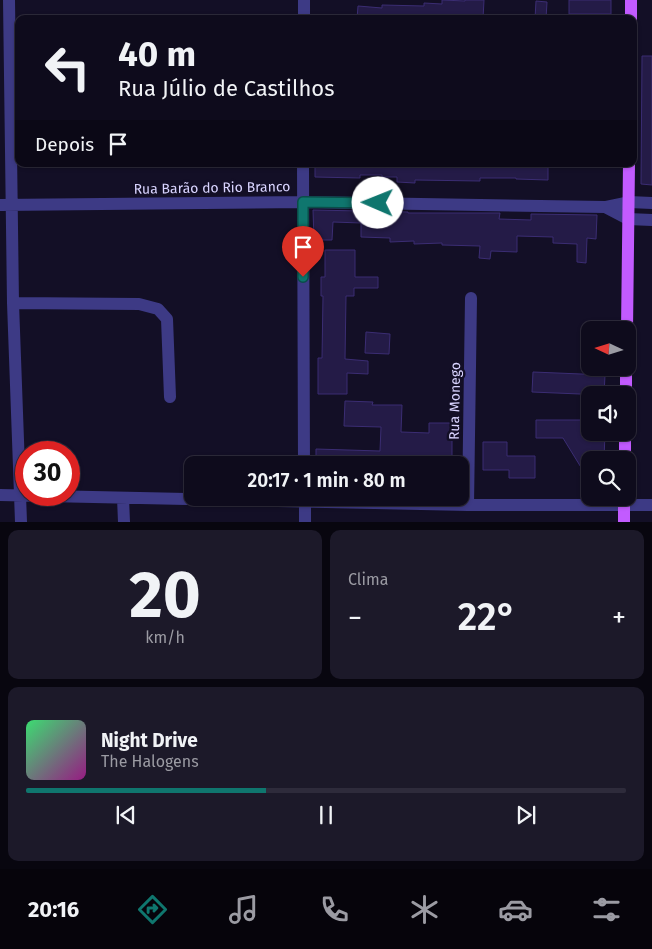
<!DOCTYPE html>
<html lang="pt">
<head>
<meta charset="utf-8">
<style>
	:root { --surface:#0e0b1c; --page:#1c1929; --text:#f1f3f6; --muted:#9b9ba3; --line:#2e2b3b; --accent:#0f766e }
	body { margin:0; font-family:"Fira Sans",sans-serif; background:var(--page); color:var(--text); height:100vh; display:flex; flex-direction:column; font-size:19px; white-space:nowrap }
	* { box-sizing:border-box; margin:0 }
	p { font-size:16px; color:var(--muted) }
	.icon { flex:none; width:28px; height:28px; fill:none; stroke:currentColor; stroke-width:2; stroke-linecap:round; stroke-linejoin:round }
	.map { position:relative; height:522px; overflow:hidden }
	.drawer { display:flex; flex-direction:column; gap:8px; padding:8px; background:#08060f; flex:1 }
	.drawer>* { flex:none }
	.hud { position:absolute; left:15px; top:15px; width:622px; height:152px; border-radius:10px; box-shadow:0 1px 4px #0004,0 0 0 1px var(--line); background:#0e0b1c; color:var(--text); overflow:hidden }
	.needle { width:32px; rotate:274deg }
	.tools { position:absolute; left:581px; top:321px; display:grid; gap:10px }
	.tools a { display:grid; place-items:center; width:55px; height:55px; border-radius:10px; background:var(--surface); box-shadow:0 1px 4px #0004,0 0 0 1px var(--line); font-size:25px }
	.speed { position:absolute; left:15px; top:441px; display:flex; gap:10px; font-size:25px; font-weight:700; text-align:center }
	.speed>* { display:grid; place-content:center; width:65px; height:65px; border-radius:50%; background:var(--surface); box-shadow:0 1px 4px #0004,0 0 0 1px var(--line); line-height:1 }
	.speed .limit { border:8px solid #d22; background:#fff; color:#111 }
	.pin { position:absolute; display:grid; place-items:center; width:42px; height:42px; color:#fff; margin:-51px -21px; border-radius:50% 50% 50% 0; rotate:-45deg; box-shadow:0 0 5px #0007 }
	.pin .icon { rotate:45deg }
	.me { position:absolute; width:55px; margin:-28px; rotate:271deg; stroke-linejoin:round; filter:drop-shadow(0 0 4px #0008) }
	.turn { display:flex; align-items:center; gap:18px; height:105px; padding:0 20px; font-size:22px }
	.turn .icon { width:65px; height:65px; stroke-width:2.5 }
	.turn b { display:block; font-size:35px; line-height:42px }
	.then { display:flex; align-items:center; height:48px; padding:0 20px; background:#0003; gap:10px; font-size:19px }
	.big { font-size:38px; font-weight:600; line-height:1.1 }
	.drawer .tile { flex:1; display:flex; flex-direction:column; justify-content:center; gap:8px; min-width:0; padding:0 18px; border-radius:10px; background:var(--page) }
	.drawer .dial { align-items:center; gap:0 }
	.dial b { font-size:65px; line-height:1 }
	.song { display:flex; align-items:center; gap:15px }
	.cover { width:60px; height:60px; border-radius:8px; background:linear-gradient(135deg,hsl(140 70% 55%),hsl(310 70% 35%)) }
	.played { height:5px; border-radius:2px; background:linear-gradient(90deg,var(--accent) 40%,var(--line) 40%) }
	.keys { display:flex; justify-content:space-around; direction:ltr }
	.heat { display:flex; justify-content:space-between; align-items:center; font-size:28px; direction:ltr }
	.drawer .tiles { flex:1; display:grid; gap:8px; grid-template-columns:1fr 1fr }
	.tile:last-child { grid-column:span 2 }
	.trip { position:absolute; left:184px; top:456px; width:285px; height:50px; border-radius:10px; background:var(--surface); box-shadow:0 1px 4px #0004,0 0 0 1px var(--line); font-weight:600; line-height:50px; text-align:center }
	.tabs { display:flex; height:80px; justify-content:space-around; align-items:center; background:#06040b; color:var(--muted) }
	.tabs .icon { width:35px; height:35px }
	.tabs .on { color:var(--accent) }
	.tabs b { font-size:22px; color:var(--text) }
	.map>svg:first-child { display:block }
	.building { fill:#241b47; stroke:#3b2d73 }
	.lines { fill:none; stroke-linecap:round; stroke-linejoin:round }
	.minor { stroke:#3d3a85; stroke-width:12 }
	.major { stroke:#c25bff; stroke-width:12 }
	.route-casing { stroke:#0a4d48; stroke-width:12 }
	.route { stroke:#0f766e; stroke-width:9 }
	.labels { text-anchor:middle; dominant-baseline:central; stroke-width:5; stroke-linejoin:round; paint-order:stroke }
	.street-label { font-size:14px; fill:#d9d4ff; stroke:#130f26 }
</style>
</head>
<body>
<div class="map">
<svg width="652" height="522" viewBox="0 0 652 522">
	<rect width="100%" height="100%" fill="#130f26"/>
	<path class="building" d="M442 0 465 1V0H484L483 19H357L358 6 382 8V5L424 6V3L442 4Z
		M569 0H611V14H569Z
		M536 1 547 2 546 19H535Z
		M642 56H652V185L641 184Z
		M315 164H548V180L516 179V178H480V181L415 180V183L397 182V177H382V175H360V178L315 177Z
		M313 210 408 212V213H500L499 219 531 220V214L597 215 596 239 587 238 586 263 577 262V244L553 243V237L517 236V252L491 251 490 259 479 258 480 246 442 245V243L414 244V241L390 242V238L361 237V223L333 222 332 240H314Z
		M325 250H355V277H378V288H354V296H346L345 359 368 361V374L347 373V394H318V358H322L323 296H321V277H325Z
		M366 332 390 334 389 354 365 353Z
		M533 372 605 375 604 395 532 392Z
		M345 401 373 402 372 405H402L401 432 429 433V423H452V465H316V449L380 451 381 427 344 426Z
		M536 420H590V432H605L604 460H590V482L563 438H536Z
		M483 442H507V456H535V478H509V470H483Z"/>
	<g class="lines">
		<path class="minor" d="M9 0 13 303 21 522
			M304 19V0
			M303 164 304 465
			M0 205 303 202 605 207 629 202 652 203
			M605 207 628 219 652 220
			M13 303 139 304 158 309 167 319 170 397
			M0 495 468 505H652
			M123 498 124 522
			M305 498V522
			M468 505 471 298"/>
		<path class="major" d="M631 19V0
			M627 330 629 164
			M626 395V368
			M625 460V432
			M624 522V498"/>
	</g>
	<g class="lines">
		<g class="route-casing">
			<path id="route" d="M303 277V202L378 203"/>
		</g>
		<use href="#route" class="route"/>
	</g>
	<g class="labels">
		<g class="street-label">
			<text transform="translate(212 188) rotate(-1)">Rua Barão do Rio Branco</text>
			<text transform="translate(455 401) rotate(-89)">Rua Monego</text>
		</g>
	</g>
</svg>
<div class="tools">
<a><svg class="needle" viewBox="-14 -14 28 28"><path d="M0-13l5 13h-10z" fill="#e53935"/><path d="M0 13l5-13h-10z" fill="#9b9ba3"/></svg></a>
<a><svg class="icon" aria-label="sound" viewBox="0 0 24 24"><path d="M4 9h4l5-4v14l-5-4H4zM17 9q2 3 0 6"/></svg></a>
<a><svg class="icon" aria-label="search" viewBox="0 0 24 24"><circle cx="10" cy="10" r="6"/><path d="M15 15l6 6"/></svg></a>
</div>
<div class="speed"><div class="limit">30</div></div>
<div class="pin" style="left:303px;top:277px;background:#d93025"><svg class="icon" aria-label="arrive" viewBox="0 0 24 24"><path d="M6 21V4h12l-3 4 3 4H6"/></svg></div>
<svg class="me" style="left:378px;top:203px" viewBox="-20 -20 40 40"><circle r="19" fill="#fff"/><path d="M0-13L10 11 0 6-10 11z" fill="#0f766e"/></svg>
<div class="trip">20:17 · 1 min · 80 m</div>
<div class="hud">
<div class="turn"><svg class="icon" aria-label="left" viewBox="0 0 24 24"><path d="M17 20v-9H6M10 6l-5 5 5 5"/></svg><div><b>40 m</b>Rua Júlio de Castilhos</div></div>
<div class="then">Depois<svg class="icon" aria-label="arrive" viewBox="0 0 24 24"><path d="M6 21V4h12l-3 4 3 4H6"/></svg></div>
</div>
</div>
<section class="drawer">
<div class="tiles">
<div class="tile dial"><b>20</b><p>km/h</p></div>
<div class="tile"><p>Clima</p>
<div class="heat"><a>−</a><b class="big">22°</b><a>+</a></div>
</div>
<div class="tile">
<div class="song"><i class="cover"></i><div><b>Night Drive</b><p>The Halogens</p></div></div>
<div class="played"></div>
<div class="keys"><svg class="icon" aria-label="previous" viewBox="0 0 24 24"><path d="M18 5L8 12l10 7zM5 5v14"/></svg><svg class="icon" aria-label="pause" viewBox="0 0 24 24"><path d="M8 5v14M16 5v14"/></svg><svg class="icon" aria-label="next" viewBox="0 0 24 24"><path d="M6 5l10 7-10 7zM19 5v14"/></svg></div>
</div>
</div>
</section>
<nav class="tabs">
<b>20:16</b>
<svg class="icon on" aria-label="directions" viewBox="0 0 24 24"><path d="M12 3l9 9-9 9-9-9zM9 14v-3h6M13 9l2 2-2 2"/></svg>
<svg class="icon" aria-label="music" viewBox="0 0 24 24"><path d="M9 18V5l10-2v13"/><circle cx="6" cy="18" r="3"/><circle cx="16" cy="16" r="3"/></svg>
<svg class="icon" aria-label="phone" viewBox="0 0 24 24"><path d="M5 4h4l2 5-3 2q2 4 5 5l2-3 5 2v4C11 20 4 13 5 4z"/></svg>
<svg class="icon" aria-label="climate" viewBox="0 0 24 24"><path d="M12 3v18M4 7l16 10M4 17L20 7"/></svg>
<svg class="icon" aria-label="car" viewBox="0 0 24 24"><path d="M5 17H2v-5l4-1 3-4h7l3 4 3 1v5h-3M9 17h6M6 11h13"/><circle cx="7" cy="17" r="2"/><circle cx="17" cy="17" r="2"/></svg>
<svg class="icon" aria-label="filters" viewBox="0 0 24 24"><path d="M4 7h16M4 17h16"/><circle cx="9" cy="7" r="2"/><circle cx="15" cy="17" r="2"/></svg>
</nav>
</body>
</html>
